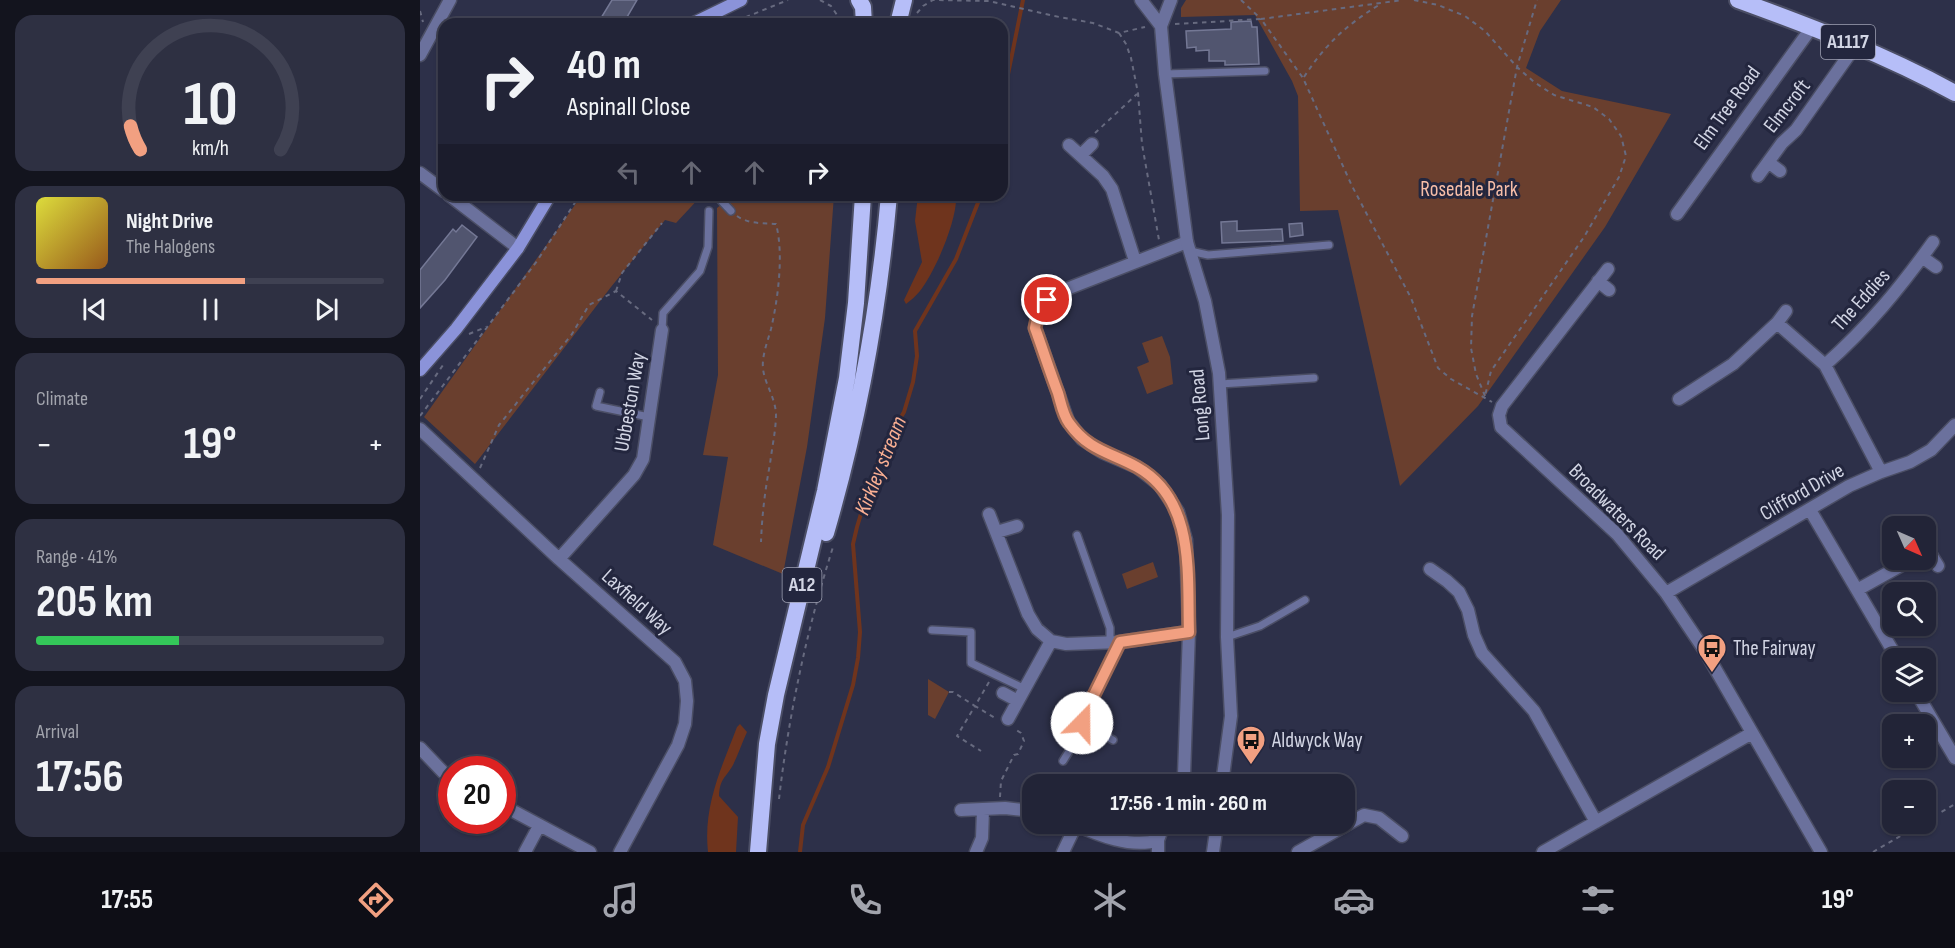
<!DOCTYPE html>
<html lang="en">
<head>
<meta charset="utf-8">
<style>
	:root { --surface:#222437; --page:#2e3042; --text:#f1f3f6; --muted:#a2a4ad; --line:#3f4152; --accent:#f2a081 }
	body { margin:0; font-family:"Sofia Sans Condensed",sans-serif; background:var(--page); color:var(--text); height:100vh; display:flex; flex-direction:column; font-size:22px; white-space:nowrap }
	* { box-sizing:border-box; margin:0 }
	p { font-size:20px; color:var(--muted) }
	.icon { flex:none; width:33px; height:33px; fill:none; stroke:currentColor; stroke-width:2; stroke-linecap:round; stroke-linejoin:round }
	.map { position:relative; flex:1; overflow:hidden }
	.side { display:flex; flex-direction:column; gap:15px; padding:15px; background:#13141e; width:420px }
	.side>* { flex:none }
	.banner { position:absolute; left:18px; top:18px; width:570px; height:183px; border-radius:18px; box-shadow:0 2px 4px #0004,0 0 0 2px var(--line); background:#222437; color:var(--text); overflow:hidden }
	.needle { width:39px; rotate:135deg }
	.fabs { position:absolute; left:1462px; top:516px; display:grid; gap:12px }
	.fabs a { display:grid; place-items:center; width:54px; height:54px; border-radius:12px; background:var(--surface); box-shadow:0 2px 4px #0004,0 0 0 2px var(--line); font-size:30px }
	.speed { position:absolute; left:18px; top:756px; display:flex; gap:12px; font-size:30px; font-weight:700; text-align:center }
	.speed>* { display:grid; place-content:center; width:78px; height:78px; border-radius:50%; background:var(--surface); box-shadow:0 2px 4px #0004,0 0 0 2px var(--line); line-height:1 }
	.speed .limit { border:9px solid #d22; background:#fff; color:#111 }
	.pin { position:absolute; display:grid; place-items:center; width:51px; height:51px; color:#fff; margin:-26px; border:3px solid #fff; border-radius:50%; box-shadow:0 2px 6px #0007 }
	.me { position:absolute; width:66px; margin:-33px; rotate:22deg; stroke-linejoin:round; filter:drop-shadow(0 0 4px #0008) }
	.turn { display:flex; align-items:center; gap:21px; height:126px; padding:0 30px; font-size:27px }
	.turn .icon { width:78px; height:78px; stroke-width:2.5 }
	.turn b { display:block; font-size:42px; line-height:51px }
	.lanes { display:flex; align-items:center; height:57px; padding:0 30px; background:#0003; justify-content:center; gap:30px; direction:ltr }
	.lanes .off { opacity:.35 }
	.big { font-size:45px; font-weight:700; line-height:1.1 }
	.side .widget { flex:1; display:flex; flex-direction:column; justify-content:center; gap:9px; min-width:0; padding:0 21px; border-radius:18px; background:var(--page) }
	.side .dial { align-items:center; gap:0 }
	.dial svg { height:156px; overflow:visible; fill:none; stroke:var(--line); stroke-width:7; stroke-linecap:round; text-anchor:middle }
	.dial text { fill:var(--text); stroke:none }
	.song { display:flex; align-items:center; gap:18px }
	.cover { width:72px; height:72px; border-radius:9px; background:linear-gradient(135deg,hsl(60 70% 55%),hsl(30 70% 35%)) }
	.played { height:6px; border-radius:3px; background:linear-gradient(90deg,var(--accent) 60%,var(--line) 60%) }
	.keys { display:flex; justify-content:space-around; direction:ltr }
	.heat { display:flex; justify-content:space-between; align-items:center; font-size:33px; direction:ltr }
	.charge { height:9px; border-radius:4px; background:linear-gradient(90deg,#34c759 41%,var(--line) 0) }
	.trip { position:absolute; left:602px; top:774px; width:333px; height:60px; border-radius:18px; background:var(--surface); box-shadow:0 2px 4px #0004,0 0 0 2px var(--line); font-weight:700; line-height:60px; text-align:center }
	.dock { display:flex; height:96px; justify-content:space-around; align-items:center; background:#0e0e16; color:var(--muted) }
	.dock .icon { width:42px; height:42px }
	.dock .current { color:var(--accent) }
	.dock b { font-size:27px; color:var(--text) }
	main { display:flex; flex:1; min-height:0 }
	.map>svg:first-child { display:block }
	.green { fill:#6a3f2e }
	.water { fill:#6f341d }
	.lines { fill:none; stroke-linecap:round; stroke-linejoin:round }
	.stream { stroke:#6f341d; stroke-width:4 }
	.building { fill:#51556f; stroke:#747895; stroke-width:1.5 }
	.service-casing { stroke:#4b4e65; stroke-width:10 }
	.minor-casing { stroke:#4b4e65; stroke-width:15 }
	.tertiary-casing { stroke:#4b4e65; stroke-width:15 }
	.secondary-casing { stroke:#4b4e65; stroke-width:15 }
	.trunk-casing { stroke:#4b4e65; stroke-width:20 }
	.path { stroke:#676a7f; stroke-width:2; stroke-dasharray:4.5 4.5; stroke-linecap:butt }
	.service { stroke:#6b719d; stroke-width:7 }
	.minor { stroke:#6b719d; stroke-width:12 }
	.tertiary { stroke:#6b719d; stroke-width:12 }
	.secondary { stroke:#8b93d9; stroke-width:12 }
	.trunk { stroke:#b6bef8; stroke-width:16 }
	.route-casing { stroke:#9d6854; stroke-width:15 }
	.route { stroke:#f2a081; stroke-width:10 }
	.labels { text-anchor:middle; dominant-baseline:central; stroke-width:6; stroke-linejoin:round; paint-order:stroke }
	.shield { fill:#23263e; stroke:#9ea0b2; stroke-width:1.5 }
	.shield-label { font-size:20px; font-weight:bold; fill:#d2d5e4 }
	.street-label { font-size:21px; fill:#d2d5e4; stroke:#23263e }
	.park-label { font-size:21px; fill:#f7bea8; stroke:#23263e }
	.poi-label { font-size:21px; fill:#d2d5e4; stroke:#23263e; text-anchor:start }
	.water-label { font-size:22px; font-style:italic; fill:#faaf93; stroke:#23263e }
</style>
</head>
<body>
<main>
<section class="side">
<div class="widget dial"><svg viewBox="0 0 100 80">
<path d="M14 69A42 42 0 1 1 86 69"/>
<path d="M14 69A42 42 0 0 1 9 57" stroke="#f2a081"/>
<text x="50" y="56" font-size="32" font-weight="700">10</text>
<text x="50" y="72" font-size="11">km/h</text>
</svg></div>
<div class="widget">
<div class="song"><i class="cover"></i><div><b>Night Drive</b><p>The Halogens</p></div></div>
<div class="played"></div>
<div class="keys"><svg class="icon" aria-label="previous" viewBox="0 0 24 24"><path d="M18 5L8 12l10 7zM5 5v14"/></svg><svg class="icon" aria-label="pause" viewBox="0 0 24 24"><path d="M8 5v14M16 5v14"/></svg><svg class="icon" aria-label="next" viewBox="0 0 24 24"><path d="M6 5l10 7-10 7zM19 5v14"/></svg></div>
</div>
<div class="widget"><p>Climate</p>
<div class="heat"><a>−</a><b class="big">19°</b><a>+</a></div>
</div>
<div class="widget"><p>Range · 41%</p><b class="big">205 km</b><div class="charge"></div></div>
<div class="widget"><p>Arrival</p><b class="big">17:56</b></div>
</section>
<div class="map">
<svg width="1535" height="852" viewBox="0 0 1535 852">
	<rect width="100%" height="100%" fill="#2d3049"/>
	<path class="green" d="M766 0H1141L1120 31 1106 68 1142 91 1251 114 1185 227 1058 406 980 486 918 210 880 211 878 96 872 81 835 15 761 17V8Z
		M162 195H282L256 223 245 220 191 287 55 464 4 417Z
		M313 195H414L405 318 387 447 363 574 293 545 308 457 283 455 298 375 297 208Z
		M742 336 750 357 753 384 727 394 717 367 729 362 722 343Z
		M733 562 738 577 707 589 702 574Z
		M508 679 529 692 515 719 508 715Z"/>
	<path class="water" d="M498 195H536C538 219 515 272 500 291 496 296 491 300 486 304L484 300 502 262 495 221Z
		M320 724 327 732C322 743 318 755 313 765 305 779 300 778 299 796L318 817 316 852H288C283 806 301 769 317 727Z"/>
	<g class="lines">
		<path class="stream" d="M582 104 603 0
			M380 852 383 825 408 767 433 685 438 658 440 632 433 544 437 527 453 474 472 432 484 412 493 382 497 356 495 331 536 259 561 195"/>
	</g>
	<path class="building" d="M192 0H217L207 17 220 24H191L181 18Z
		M831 21 832 27H837L839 64 805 65V61H789V50L776 51V47L767 48 766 31 811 29V22Z
		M817 221V231L862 229 863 241 802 243 801 222Z
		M882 223 883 235 870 237 869 224Z
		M42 225 57 237 25 280 0 308V270L33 229 36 232Z"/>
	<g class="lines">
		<g class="service-casing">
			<path id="service" d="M745 74 845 71
				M296 195 311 211
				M770 251 788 255 909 245
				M242 330 243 313 280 271 288 247 289 211
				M800 384 894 378
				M180 392 176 406 229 417
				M657 535 690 628V642
				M512 630 551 632V663L605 689
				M807 637 840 626 885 600
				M662 723 693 740
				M643 761 653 745 668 707 700 642"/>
		</g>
		<g class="minor-casing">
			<path id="minor" d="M0 55 30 0
				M649 145 683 176 692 189 715 261
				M661 155 672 144
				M1348 162 1360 171
				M0 173 24 191
				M1338 176 1362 143 1376 130 1436 45
				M29 195 98 248
				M1257 214 1392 27
				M1502 257 1516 267
				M1188 269 1082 406 1079 415 1081 427 1197 534 1246 593 1285 651 1401 852
				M1178 281 1189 290
				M1357 323 1366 311
				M1405 365C1448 327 1480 288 1513 242
				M1259 399 1313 364 1357 323 1405 365 1461 472
				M0 429 139 559 255 662 265 681 267 701 265 724 258 745 200 852
				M1390 510 1477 658
				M569 514 608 614 617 629 631 641 646 644 700 642 769 632
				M577 532 597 526
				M1508 550 1518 566
				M139 559 214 475 223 459 242 330
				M1010 569 1027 581 1039 592 1048 610 1054 635 1062 653 1114 711 1176 822
				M1437 590 1491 560
				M1246 593 1429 486 1461 472 1490 462 1511 450 1535 425
				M1496 692 1535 758
				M583 693 598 701
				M588 719 631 641
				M0 748 23 772 32 776
				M762 784 764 775 769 632 766 540 758 512 740 485 717 467 682 452 662 439 648 421 615 328C619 309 623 303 639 292L767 242
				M82 805 170 852
				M541 810 585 808 612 811
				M654 824C678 835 712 849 738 840
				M105 852 119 826
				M556 852 562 838 563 810
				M643 852 656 825
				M738 852V840L744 824
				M878 852 944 815 959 818 982 836
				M1123 852 1332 733"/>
		</g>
		<g class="tertiary-casing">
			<path id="tertiary" d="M721 0 741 26
				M751 0 741 26 745 74 767 242 785 301 799 373 808 515 807 637 811 716 802 784
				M793 852 797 824"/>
		</g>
		<g class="secondary-casing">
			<path id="secondary" d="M272 24 321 0
				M0 370 36 329 98 248 130 195"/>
		</g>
		<g class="trunk-casing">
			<path id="trunk" d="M439 0 443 7 444 24
				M1318 0C1392 27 1466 55 1535 93
				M478 24 484 0
				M406 533C438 423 459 309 469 195
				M338 852 347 744 356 695 405 491 427 378 436 303 443 195"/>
		</g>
		<path class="path" d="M400 0 411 6 423 24
			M821 0 841 19 983 0
			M994 0 1018 5 1045 16 1065 31 1097 67 1114 82 1134 95 1173 107 1189 119 1201 136 1206 156 1199 177 1164 237 1071 371 1065 396
			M0 11 3 22
			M497 13 503 6 513 0 569 1 634 16 673 23 699 33 725 27
			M309 24 368 0
			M755 24 841 19 883 78 932 186 991 298 1018 368 1031 379 1072 402
			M699 33 706 44 711 58 718 93 722 144 739 240
			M884 77C905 45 926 25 959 5
			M675 133 717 94
			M317 216C328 224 343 223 356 224 364 254 358 299 351 329 348 340 344 350 343 361 341 380 355 394 356 414 356 430 352 447 350 464 345 490 342 515 341 542
			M196 291 202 273 242 223
			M49 334 66 327
			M1065 396 1056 374 1051 348 1052 316 1097 67 1117 0
			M0 399 23 365
			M0 416 117 261 160 195
			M60 468 79 425 152 334 169 305 196 291 232 320
			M569 682 555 706 575 718
			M529 692H533L555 706 537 736 561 751
			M580 797 581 781 594 755 598 754 604 741 601 733 596 730
			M359 799C369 713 387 629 413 547
			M1506 821 1535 804
			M1453 852 1501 824"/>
		<use href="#service" class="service"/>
		<use href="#minor" class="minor"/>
		<use href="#tertiary" class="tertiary"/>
		<use href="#secondary" class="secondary"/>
		<use href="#trunk" class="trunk"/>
	</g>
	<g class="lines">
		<g class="route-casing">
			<path id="route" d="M627 300 618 313 615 328C623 350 630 372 638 393 641 403 643 415 649 423 669 451 690 452 717 467 776 500 767 575 769 632L700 642 668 707 662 723"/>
		</g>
		<use href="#route" class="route"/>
	</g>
	<defs>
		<g id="bus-pin" transform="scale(1.5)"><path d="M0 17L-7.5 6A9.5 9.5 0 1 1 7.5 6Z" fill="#f2a081" stroke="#23263e"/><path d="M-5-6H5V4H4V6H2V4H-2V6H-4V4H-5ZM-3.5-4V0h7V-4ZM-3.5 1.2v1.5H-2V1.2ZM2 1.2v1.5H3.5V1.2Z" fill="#111"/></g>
	</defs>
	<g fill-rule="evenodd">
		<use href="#bus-pin" x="1292" y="648"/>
		<use href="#bus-pin" x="831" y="740"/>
	</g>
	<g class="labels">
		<g class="shield">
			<rect x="1401" y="25" width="54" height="34" rx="4.5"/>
			<rect x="362.5" y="568" width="39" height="34" rx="4.5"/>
		</g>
		<g class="shield-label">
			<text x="1428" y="42">A1117</text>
			<text x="382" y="585">A12</text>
		</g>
		<g class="street-label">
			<text transform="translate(1367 106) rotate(-52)">Elmcroft</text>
			<text transform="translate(1307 108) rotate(-54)">Elm Tree Road</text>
			<text transform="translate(1441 300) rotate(-48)">The Eddies</text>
			<text transform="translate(210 402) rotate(-80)">Ubbeston Way</text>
			<text transform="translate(780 405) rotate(-95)">Long Road</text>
			<text transform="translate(1382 492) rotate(-30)">Clifford Drive</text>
			<text transform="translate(1197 512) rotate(45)">Broadwaters Road</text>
			<text transform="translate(217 602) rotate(42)">Laxfield Way</text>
		</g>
		<g class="park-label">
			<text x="1049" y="189">Rosedale Park</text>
		</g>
		<g class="poi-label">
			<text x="1313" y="648">The Fairway</text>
			<text x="852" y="740">Aldwyck Way</text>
		</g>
		<g class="water-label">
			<text transform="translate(461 466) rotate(-68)">Kirkley stream</text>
		</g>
	</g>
</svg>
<div class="fabs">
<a><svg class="needle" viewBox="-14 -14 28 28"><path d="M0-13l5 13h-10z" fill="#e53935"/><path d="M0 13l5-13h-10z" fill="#a2a4ad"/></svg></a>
<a><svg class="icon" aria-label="search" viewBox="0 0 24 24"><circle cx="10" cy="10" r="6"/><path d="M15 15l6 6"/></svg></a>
<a><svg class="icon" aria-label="layers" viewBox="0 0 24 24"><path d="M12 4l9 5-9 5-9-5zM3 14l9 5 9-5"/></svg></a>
<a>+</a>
<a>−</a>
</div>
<div class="speed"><div class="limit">20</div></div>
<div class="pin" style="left:627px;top:300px;background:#d93025"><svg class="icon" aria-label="arrive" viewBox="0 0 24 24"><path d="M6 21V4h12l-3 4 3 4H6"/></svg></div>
<svg class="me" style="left:662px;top:723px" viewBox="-20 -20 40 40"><circle r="19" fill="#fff"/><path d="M0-13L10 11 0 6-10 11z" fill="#f2a081"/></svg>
<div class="trip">17:56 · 1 min · 260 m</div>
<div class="banner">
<div class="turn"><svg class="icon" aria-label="right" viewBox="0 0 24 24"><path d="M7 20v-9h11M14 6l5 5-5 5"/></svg><div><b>40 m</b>Aspinall Close</div></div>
<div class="lanes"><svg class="icon off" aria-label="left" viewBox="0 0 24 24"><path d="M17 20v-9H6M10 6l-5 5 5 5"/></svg><svg class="icon off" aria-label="ahead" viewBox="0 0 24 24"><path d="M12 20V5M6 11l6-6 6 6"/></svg><svg class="icon off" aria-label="ahead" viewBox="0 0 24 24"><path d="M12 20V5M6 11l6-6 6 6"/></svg><svg class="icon" aria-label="right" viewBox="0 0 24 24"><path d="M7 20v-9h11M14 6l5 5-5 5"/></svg></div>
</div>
</div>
</main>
<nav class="dock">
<b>17:55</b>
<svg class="icon current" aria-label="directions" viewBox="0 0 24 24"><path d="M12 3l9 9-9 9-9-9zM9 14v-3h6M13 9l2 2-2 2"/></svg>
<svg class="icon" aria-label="music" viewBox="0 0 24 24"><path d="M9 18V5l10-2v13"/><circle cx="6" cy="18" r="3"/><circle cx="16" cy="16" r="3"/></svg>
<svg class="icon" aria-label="phone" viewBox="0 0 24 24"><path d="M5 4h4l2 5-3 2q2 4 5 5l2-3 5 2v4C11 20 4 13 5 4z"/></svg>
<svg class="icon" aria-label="climate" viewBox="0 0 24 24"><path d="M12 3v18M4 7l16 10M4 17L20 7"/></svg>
<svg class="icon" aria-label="car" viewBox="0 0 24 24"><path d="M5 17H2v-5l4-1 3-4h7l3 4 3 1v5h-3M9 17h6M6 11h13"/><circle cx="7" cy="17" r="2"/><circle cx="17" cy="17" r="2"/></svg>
<svg class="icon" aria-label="filters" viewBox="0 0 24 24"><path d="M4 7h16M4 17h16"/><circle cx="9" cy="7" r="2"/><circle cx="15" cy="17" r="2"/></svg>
<b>19°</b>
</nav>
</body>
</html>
